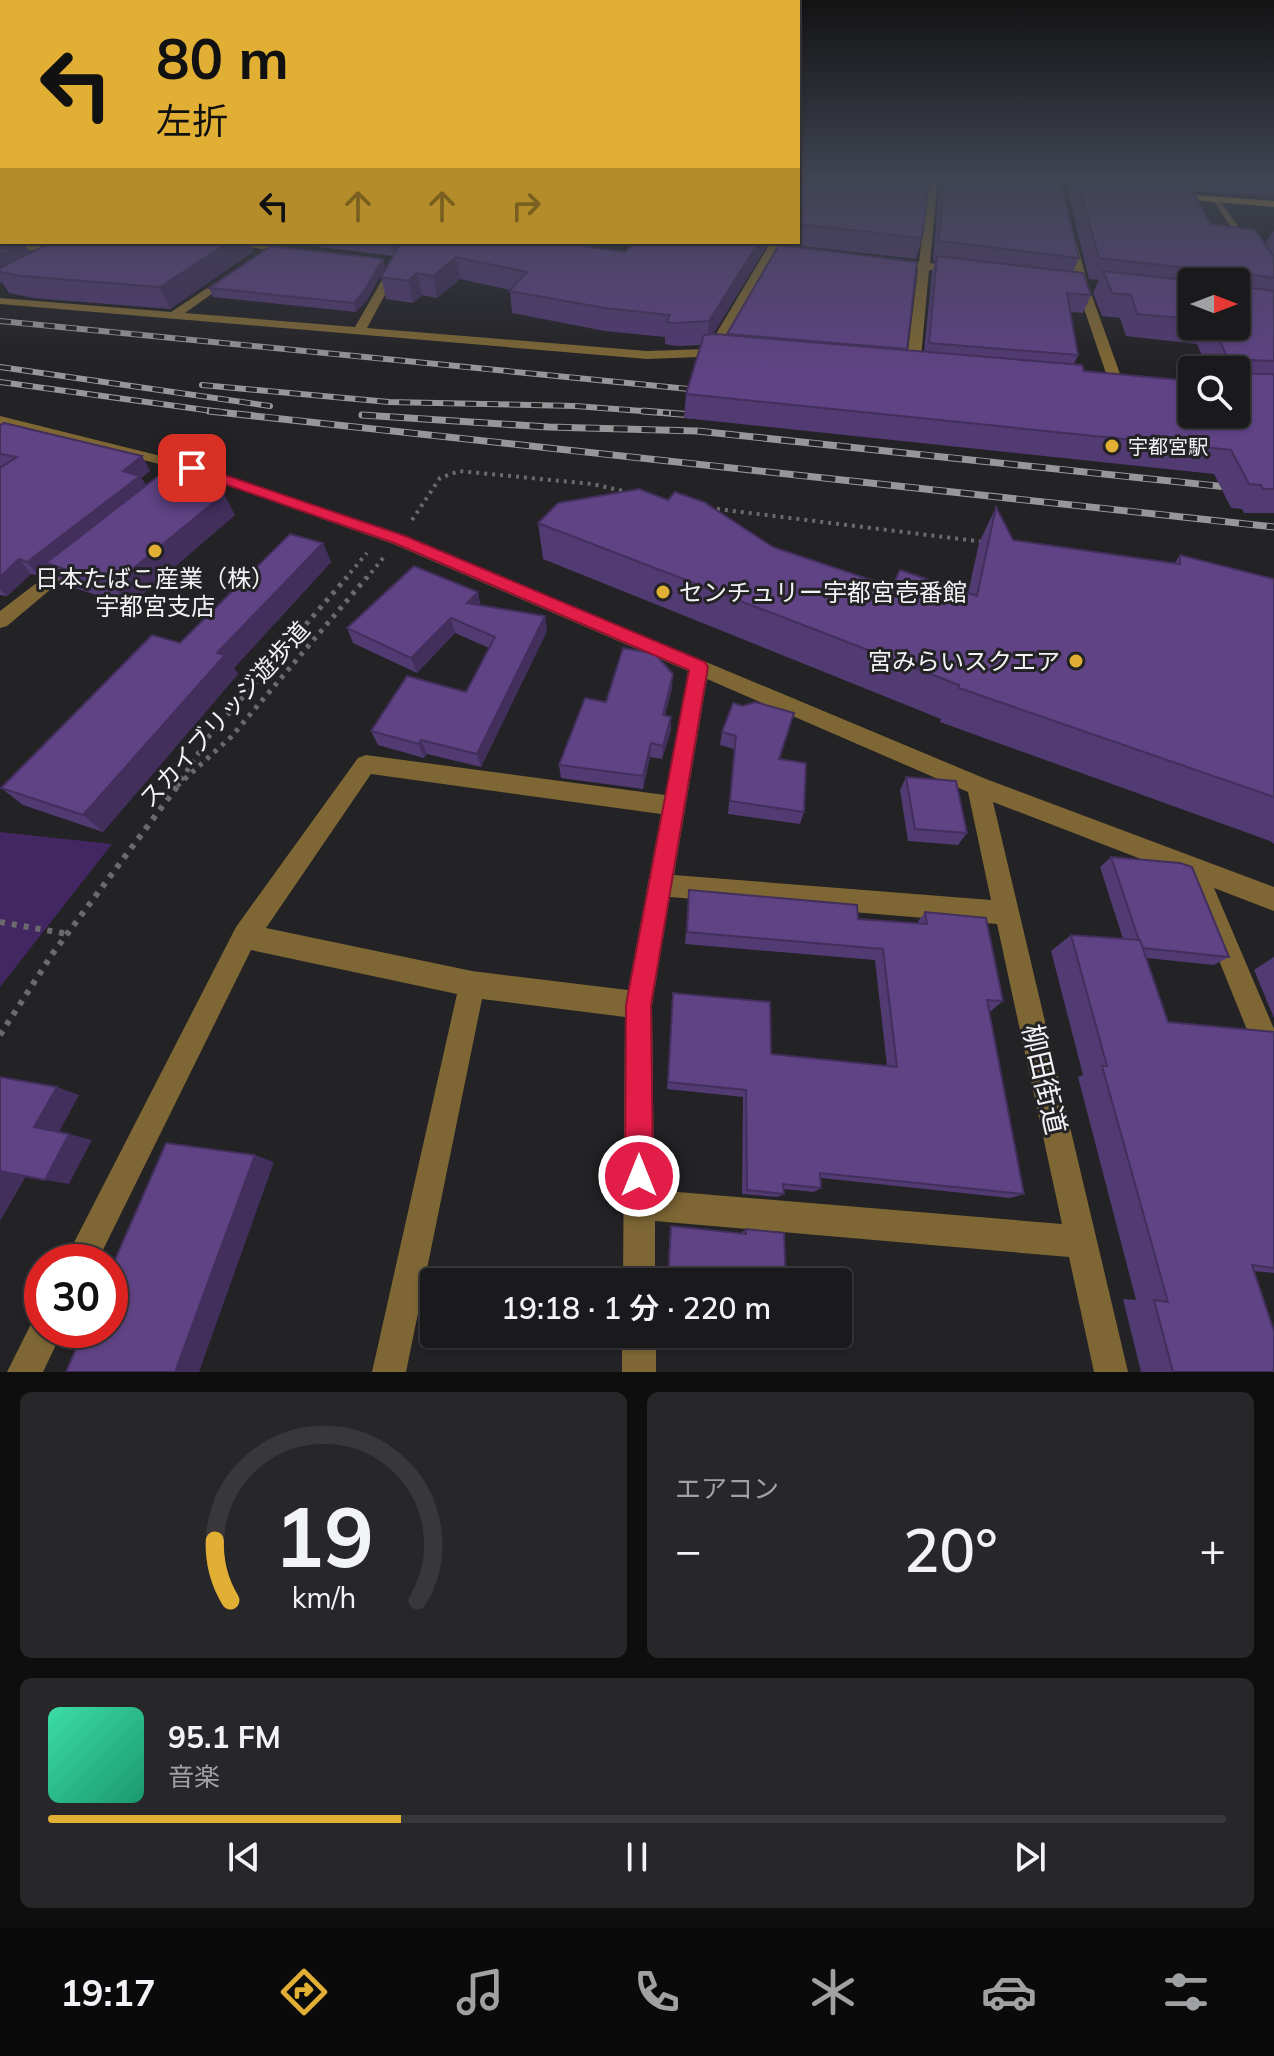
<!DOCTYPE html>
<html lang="ja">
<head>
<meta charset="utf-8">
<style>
	:root { --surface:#1a1a1c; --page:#272729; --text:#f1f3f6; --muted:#9fa1a3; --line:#38383b; --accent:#e1af34 }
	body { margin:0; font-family:Mulish,"Noto Sans JP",sans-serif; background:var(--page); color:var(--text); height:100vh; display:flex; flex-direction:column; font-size:30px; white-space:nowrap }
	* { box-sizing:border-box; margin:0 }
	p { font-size:26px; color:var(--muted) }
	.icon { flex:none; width:44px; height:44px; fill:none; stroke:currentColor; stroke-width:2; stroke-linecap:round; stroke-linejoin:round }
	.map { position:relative; height:1372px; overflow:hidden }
	.details { display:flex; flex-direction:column; gap:20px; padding:20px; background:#0e0e0f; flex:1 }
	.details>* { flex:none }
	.hud { position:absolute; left:0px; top:0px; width:800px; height:244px; box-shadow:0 2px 6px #0004,0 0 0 2px var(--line); background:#e1af34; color:#111; overflow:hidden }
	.needle { width:52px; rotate:90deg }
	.tools { position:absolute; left:1178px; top:268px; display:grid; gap:16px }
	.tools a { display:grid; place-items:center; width:72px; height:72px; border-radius:8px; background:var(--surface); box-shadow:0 2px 6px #0004,0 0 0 2px var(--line); font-size:40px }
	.speed { position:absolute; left:24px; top:1244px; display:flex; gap:16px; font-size:40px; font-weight:700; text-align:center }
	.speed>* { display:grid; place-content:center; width:104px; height:104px; border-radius:50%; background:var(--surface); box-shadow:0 2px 6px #0004,0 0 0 2px var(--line); line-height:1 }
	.speed .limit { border:12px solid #d22; background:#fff; color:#111 }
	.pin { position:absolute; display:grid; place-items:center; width:68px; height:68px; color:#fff; margin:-34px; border-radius:16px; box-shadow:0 4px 12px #0006 }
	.me { position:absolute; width:88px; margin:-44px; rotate:0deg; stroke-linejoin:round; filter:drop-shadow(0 0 6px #0008) }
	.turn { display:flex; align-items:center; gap:28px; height:168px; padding:0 24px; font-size:36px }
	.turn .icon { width:104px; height:104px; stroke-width:2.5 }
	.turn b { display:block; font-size:56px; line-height:68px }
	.lanes { display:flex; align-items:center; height:76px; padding:0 24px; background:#0003; justify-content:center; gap:40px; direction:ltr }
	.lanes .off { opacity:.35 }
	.big { font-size:60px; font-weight:600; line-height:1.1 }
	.details .card { flex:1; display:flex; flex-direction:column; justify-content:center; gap:12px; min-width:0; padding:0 28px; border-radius:12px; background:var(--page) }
	.details .dial { align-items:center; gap:0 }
	.dial svg { height:208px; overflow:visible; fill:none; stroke:var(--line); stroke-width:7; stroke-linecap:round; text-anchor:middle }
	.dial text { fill:var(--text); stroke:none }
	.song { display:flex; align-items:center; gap:24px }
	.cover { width:96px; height:96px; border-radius:12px; background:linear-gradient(135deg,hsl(160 70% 55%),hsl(160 70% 35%)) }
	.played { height:8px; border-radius:4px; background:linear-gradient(90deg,var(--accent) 30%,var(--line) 30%) }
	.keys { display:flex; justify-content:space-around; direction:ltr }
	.heat { display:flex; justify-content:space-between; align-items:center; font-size:44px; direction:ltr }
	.details .tiles { flex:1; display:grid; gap:20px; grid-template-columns:1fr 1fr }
	.card:last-child { grid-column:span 2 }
	.trip { position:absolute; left:420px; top:1268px; width:432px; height:80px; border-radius:8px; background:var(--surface); box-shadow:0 2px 6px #0004,0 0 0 2px var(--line); font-weight:600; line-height:80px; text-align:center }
	.menu { display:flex; height:128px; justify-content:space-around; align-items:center; background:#0a0a0b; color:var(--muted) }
	.menu .icon { width:56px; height:56px }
	.menu .selected { color:var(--accent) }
	.menu b { font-size:36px; color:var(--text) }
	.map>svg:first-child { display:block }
	.green { fill:#422762 }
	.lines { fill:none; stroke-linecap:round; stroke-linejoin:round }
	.path-far2 { stroke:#6b6a6c; stroke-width:4; stroke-dasharray:3 5; stroke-linecap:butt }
	.path-far1 { stroke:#6b6a6c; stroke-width:5; stroke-dasharray:4 6; stroke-linecap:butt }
	.path { stroke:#6b6a6c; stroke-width:6; stroke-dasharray:5 7; stroke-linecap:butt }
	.minor { fill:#7e6734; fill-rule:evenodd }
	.major { fill:#daaa31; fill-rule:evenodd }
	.rail-far1-casing { stroke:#979698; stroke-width:6 }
	.rail-casing { stroke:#979698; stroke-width:7 }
	.rail-far1 { stroke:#232225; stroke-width:4; stroke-dasharray:11; stroke-linecap:butt }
	.rail { stroke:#232225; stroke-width:5; stroke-dasharray:14; stroke-linecap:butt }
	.wall { fill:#523a72; fill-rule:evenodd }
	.shaded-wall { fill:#422f5c }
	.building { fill:#5f4384; stroke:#422f5c; stroke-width:2 }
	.route { fill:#e11d48; stroke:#92132f; stroke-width:2 }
	.poi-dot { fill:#e1af34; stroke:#232225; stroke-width:3 }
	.labels { text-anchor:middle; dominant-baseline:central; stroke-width:6; stroke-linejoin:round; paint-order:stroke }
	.far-poi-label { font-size:20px; fill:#f3f2f4; stroke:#232225; text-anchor:start }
	.poi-label { font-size:24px; fill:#f3f2f4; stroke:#232225 }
	.street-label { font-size:24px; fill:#f3f2f4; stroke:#232225 }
	.near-street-label { font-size:28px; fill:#f3f2f4; stroke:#232225 }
</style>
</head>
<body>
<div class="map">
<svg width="1274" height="1372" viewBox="0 0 1274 1372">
	<rect width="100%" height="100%" fill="#232225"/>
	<path class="green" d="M0 832 112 844 0 987Z"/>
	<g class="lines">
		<path class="path-far2" d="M709 508 985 542
			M412 520 440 478 459 471 592 484 632 493
			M345 579 367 553
			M366 579 384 557"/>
		<path class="path-far1" d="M181 780 210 735 347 577
			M177 786 231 737 367 577"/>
		<path class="path" d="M0 922 68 934
			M0 1035 53 953 179 784"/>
		<path class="minor" d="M807 176H815L803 200 798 203V191Z
			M930 176H938L930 263 963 270 958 273 929 270 920 368 913 372 906 368 918 269 885 262 890 259 919 262Z
			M1211 197H1217L1274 277V288L1270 287Z
			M1071 237 1076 240 1088 285 1124 385 1122 388 1110 385 1076 285 1066 240Z
			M218 242H247L298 251 293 254Z
			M416 242H427L401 265 367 328 647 351 707 349 771 242H781L720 348 731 352 725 356 647 359 0 304V298L171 312 230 273 236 276 234 278 185 313 355 327 393 261Z
			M0 243 64 246 69 249 64 252 0 249Z
			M0 416 197 465 405 536 986 779 1274 887V911L1214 888 1274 1029V1076L1264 1072 1185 876 993 802 1128 1372H1094L1069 1257 655 1221V1282H623L625 1017 482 999 406 1372H372L457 994 251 950 97 1262H64L236 927 358 758 366 755 665 795 688 671 393 544 187 471 0 424ZM707 679 968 792 991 900 674 875ZM371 774 661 814 628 990 472 971 266 928ZM670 897 997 924 1062 1224 654 1190 652 1005Z
			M77 552 86 558 83 562 7 626 0 628V611Z
			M42 1315V1330H63L43 1372H7L34 1318Z
			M622 1334H656V1372H622Z"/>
		<path class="major" d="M1167 193 1274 201V207L1170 198Z"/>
		<g class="rail-far1-casing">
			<path id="rail-far1" d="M0 321 709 391
				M0 367 270 406
				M0 382 227 413
				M202 385 389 402 575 406 669 413"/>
		</g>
		<g class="rail-casing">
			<path id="rail" d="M209 411 1274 527
				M643 411 705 416
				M362 415 549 427 697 431 1274 492"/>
		</g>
		<use href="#rail-far1" class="rail-far1"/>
		<use href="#rail" class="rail"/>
	</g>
	<path class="wall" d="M0 176H2V242L30 253 51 243 33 242H250L253 252 170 309 34 298 9 293 2 282 0 283Z
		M798 176H805L800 183V186L922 238 916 259 784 244 783 242H798Z
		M942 176H1059L1079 258 1073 272 1091 295 1083 313 1070 312 1078 355 1074 364 1084 371 1236 414V370H1208L1197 344 1126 336 1120 318 1102 316 1093 293 1099 280 1089 279 1068 193 1072 183 1064 182 1059 176H1274V196L1192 191 1210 224 1265 244 1273 231 1274 232V513H1244L1242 509 1231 508 1214 474 684 418 686 394 701 345 677 346 665 344V337L605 331 512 313 510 290 460 279 437 298 422 295 413 303 386 299 381 277 393 256 280 242H568L567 244 625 252 635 242H769L713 334 924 352 932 273 935 261 933 260 940 182ZM1192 282 1236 326H1192Z
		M385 267 367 300 356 312 213 297 209 288Z
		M0 425 142 456 150 471 141 478 146 485 235 515 129 606 63 584 50 568 39 576 31 574 7 596 0 595V468L2 466H0Z
		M996 507 1013 540 1174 564 1180 555 1274 579V844L1270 841 940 722 941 719 543 559 538 523 773 547 892 587 968 593 979 543Z
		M323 543 331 562 234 668 238 674 103 832 23 805 1 788 180 643Z
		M478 592 480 605 545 616 547 631 481 767 427 754 424 758 378 745 371 731 466 692 489 648 455 633 417 673 353 643 347 628Z
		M672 688 665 715 671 730 662 759 650 757 643 789 561 778 559 765 606 702Z
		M743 706 794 713 780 759 804 812 800 824 728 814 734 749 720 745 722 732Z
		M906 777 967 833 958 845 908 841 900 790Z
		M1111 857 1229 957 1214 965 1146 958 1168 1022 1274 1032V1273L1253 1271 1274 1372H1141L1123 1299 1136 1300 1078 1077 1083 1075 1051 951 1071 935 1123 939 1100 867Z
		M689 890 858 919 917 923 925 912 1003 1001 991 1011H989L1024 1194 1010 1198 821 1178V1188L814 1192 784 1189V1194L778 1197 742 1194 743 1097 667 1089 673 993 771 1054 887 1066 875 960 685 944Z
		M1274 957V1018L1254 970Z
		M671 1226 742 1234V1232L746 1229 786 1282H667L670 1228Z"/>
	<path class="shaded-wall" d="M2 237V242H23L30 253 0 272V238Z
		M229 242H250L253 252 170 309 160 287Z
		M391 242H411L394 256Z
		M759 242H769L707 344 709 321Z
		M456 257 460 279 437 298 433 276Z
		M383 259 385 267 367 300 356 312 354 303Z
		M417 273 422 295 413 303 408 281Z
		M142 456 150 471 141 478 149 490 46 563 50 568 39 576 27 562 123 471Z
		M224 494 235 515 129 606 113 585Z
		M323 543 331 562 234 668 238 674 103 832 83 815 217 653Z
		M19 559 31 574 7 596 0 589V577Z
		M478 592 481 608 467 603Z
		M545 616 547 631 481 767 477 754Z
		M451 618 455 633 417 673 411 658Z
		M673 674 672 688 662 728 663 715Z
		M671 717V730L662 759 663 746Z
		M421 740 427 754 424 758 419 744Z
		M651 743 650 757 643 789V776Z
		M57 1087 79 1095 58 1134 34 1127Z
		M69 1134 92 1140 69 1184 45 1180Z
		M255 1155 274 1162 199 1372H175Z
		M0 1171 26 1176 0 1221Z"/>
	<path class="building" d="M0 176H2V221H0Z
		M798 176 800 186 809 182 812 176H930L922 238 798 224Z
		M944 176H1059L1079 258 939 241Z
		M1076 176H1102L1188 182 1210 224 1255 230 1274 257V278L1250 274 1246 277 1247 287 1274 291V361L1251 360 1248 363 1252 374H1274V489H1263L1261 485 1249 484 1231 450 686 394 704 335 715 334 1082 365 1084 371 1192 381V414H1236V386H1240L1236 377V370H1233L1213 326H1236V282H1204L1207 273 1204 270 1099 258Z
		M52 242H229L160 287 21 276 0 272V268Z
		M403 242H554L625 252 635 242H759L709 321 677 323 666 322 670 315 605 308 509 291 527 272 456 257 433 276 417 273 408 281 381 277 399 246Z
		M19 245 0 254V250Z
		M779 245 917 262 907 349 727 334Z
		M271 246 383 259 364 291 354 303 209 288Z
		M937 256 1083 273 1091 295 1067 293 1078 355 929 343Z
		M1103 271 1203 282H1192V319L1137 314 1131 295 1112 293Z
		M4 423 142 456 123 471 140 476 27 562 19 559 0 577V468L17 457 0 454V425Z
		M158 476 224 494 113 585 46 563Z
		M639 489 668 500 675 492 704 502 773 547 892 587 900 570 977 596 996 507 1013 540 1180 564V555L1274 579V797L959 688V685L538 523 558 503Z
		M290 534 323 543 217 653 225 655 83 815 1 788 152 635 180 643Z
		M414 566 478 592 467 603 545 616 477 754 421 740 419 744 371 731 407 676 466 692 495 637 451 618 411 658 347 628Z
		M623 648 655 654 673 674 663 715 671 717 663 746 651 743 643 776 559 765 585 698 606 702Z
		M755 702 794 713 779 759 806 763 804 812 730 801 736 736 722 732 733 703 743 706Z
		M906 777 956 781 967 833 915 829Z
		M1111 857 1180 863 1192 867 1229 957 1143 948 1140 940H1139Z
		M689 890 857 905 858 919 927 924 925 912 986 918 1003 1001 987 1000 1024 1194 820 1173 821 1188 783 1184 784 1194 747 1190 746 1090 668 1082 673 993 770 1002 771 1054 897 1067 883 949 687 932Z
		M1071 935 1140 940 1168 1022 1274 1032V1268L1252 1265 1274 1331V1372H1173L1154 1300 1168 1302 1102 1066H1107Z
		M0 1077 57 1087 34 1127 69 1134 45 1180 0 1171Z
		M166 1143 255 1155 175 1372H66L84 1330H110V1271Z
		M671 1226 746 1234V1229L784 1233 786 1282H668Z
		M707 1334H787V1343Z"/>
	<linearGradient id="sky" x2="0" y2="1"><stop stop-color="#131314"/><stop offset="0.48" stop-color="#3f4451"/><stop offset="1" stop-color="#3f4451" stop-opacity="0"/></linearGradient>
	<rect width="1274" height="368" fill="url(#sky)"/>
	<path class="route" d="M192 464 405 536 705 662 708 667 651 1005 653 1176 649 1185 639 1190 629 1185 625 1176 626 1005 689 670 394 543 187 471V465Z"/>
	<g class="poi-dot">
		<circle cx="1112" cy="446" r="8"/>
		<circle cx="155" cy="551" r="8"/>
		<circle cx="663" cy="592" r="8"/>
		<circle cx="1076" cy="661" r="8"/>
	</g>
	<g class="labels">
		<g class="far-poi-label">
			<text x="1128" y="446">宇都宮駅</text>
		</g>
		<g class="poi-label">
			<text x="155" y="578">日本たばこ産業（株）<tspan x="155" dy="28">宇都宮支店</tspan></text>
			<text x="679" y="592" text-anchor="start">センチュリー宇都宮壱番館</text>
			<text x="1060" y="661" text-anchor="end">宮みらいスクエア</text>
		</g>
		<g class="street-label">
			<text transform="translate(224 714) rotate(-48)">スカイブリッジ遊歩道</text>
		</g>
		<g class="near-street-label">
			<text transform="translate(1045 1079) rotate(77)">柳田街道</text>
		</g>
	</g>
</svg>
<div class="tools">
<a><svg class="needle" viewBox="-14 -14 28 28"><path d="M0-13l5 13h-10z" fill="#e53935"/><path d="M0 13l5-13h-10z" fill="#9fa1a3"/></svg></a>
<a><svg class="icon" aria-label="search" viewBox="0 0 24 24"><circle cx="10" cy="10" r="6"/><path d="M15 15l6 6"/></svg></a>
</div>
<div class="speed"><div class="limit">30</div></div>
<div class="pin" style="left:192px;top:468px;background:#d93025"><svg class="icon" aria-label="arrive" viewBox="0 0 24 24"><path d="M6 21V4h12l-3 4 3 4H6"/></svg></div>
<svg class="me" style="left:639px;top:1176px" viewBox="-20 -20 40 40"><circle r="17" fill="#e11d48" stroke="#fff" stroke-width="3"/><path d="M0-11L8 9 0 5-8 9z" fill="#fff"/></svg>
<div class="trip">19:18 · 1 分 · 220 m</div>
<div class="hud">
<div class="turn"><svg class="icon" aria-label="left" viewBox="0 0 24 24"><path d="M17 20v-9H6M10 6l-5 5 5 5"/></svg><div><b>80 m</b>左折</div></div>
<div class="lanes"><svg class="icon" aria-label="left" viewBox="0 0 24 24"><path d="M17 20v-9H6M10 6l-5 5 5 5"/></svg><svg class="icon off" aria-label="ahead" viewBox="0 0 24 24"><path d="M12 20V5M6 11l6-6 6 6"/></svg><svg class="icon off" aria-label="ahead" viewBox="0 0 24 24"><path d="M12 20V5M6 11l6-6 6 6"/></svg><svg class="icon off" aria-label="right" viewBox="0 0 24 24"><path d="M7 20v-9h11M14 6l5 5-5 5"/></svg></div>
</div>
</div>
<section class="details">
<div class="tiles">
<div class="card dial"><svg viewBox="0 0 100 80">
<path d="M14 69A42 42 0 1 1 86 69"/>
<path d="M14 69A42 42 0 0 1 8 46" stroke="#e1af34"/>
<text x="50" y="56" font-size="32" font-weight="700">19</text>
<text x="50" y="72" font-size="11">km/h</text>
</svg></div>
<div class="card"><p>エアコン</p>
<div class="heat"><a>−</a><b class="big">20°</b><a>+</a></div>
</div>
<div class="card">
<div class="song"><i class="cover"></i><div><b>95.1 FM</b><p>音楽</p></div></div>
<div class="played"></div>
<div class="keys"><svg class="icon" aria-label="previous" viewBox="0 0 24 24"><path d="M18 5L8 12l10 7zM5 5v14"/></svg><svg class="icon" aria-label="pause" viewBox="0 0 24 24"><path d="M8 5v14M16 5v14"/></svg><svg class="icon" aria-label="next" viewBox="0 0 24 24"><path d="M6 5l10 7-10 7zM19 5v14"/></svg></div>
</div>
</div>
</section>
<nav class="menu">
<b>19:17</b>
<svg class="icon selected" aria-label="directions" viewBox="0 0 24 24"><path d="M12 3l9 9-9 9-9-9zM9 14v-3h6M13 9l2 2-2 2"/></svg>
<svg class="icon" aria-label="music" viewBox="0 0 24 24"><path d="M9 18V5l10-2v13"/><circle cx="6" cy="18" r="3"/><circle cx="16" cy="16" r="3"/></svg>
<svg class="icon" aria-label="phone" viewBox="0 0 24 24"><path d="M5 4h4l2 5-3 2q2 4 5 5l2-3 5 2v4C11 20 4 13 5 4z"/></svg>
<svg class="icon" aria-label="climate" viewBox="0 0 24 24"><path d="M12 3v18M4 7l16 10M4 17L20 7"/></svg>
<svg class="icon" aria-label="car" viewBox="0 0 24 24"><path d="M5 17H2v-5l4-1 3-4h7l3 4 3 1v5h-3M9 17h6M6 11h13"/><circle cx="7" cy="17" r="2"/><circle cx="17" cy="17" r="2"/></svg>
<svg class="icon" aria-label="filters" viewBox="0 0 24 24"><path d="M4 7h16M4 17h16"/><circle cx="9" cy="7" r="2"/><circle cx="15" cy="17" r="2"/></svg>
</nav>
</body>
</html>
